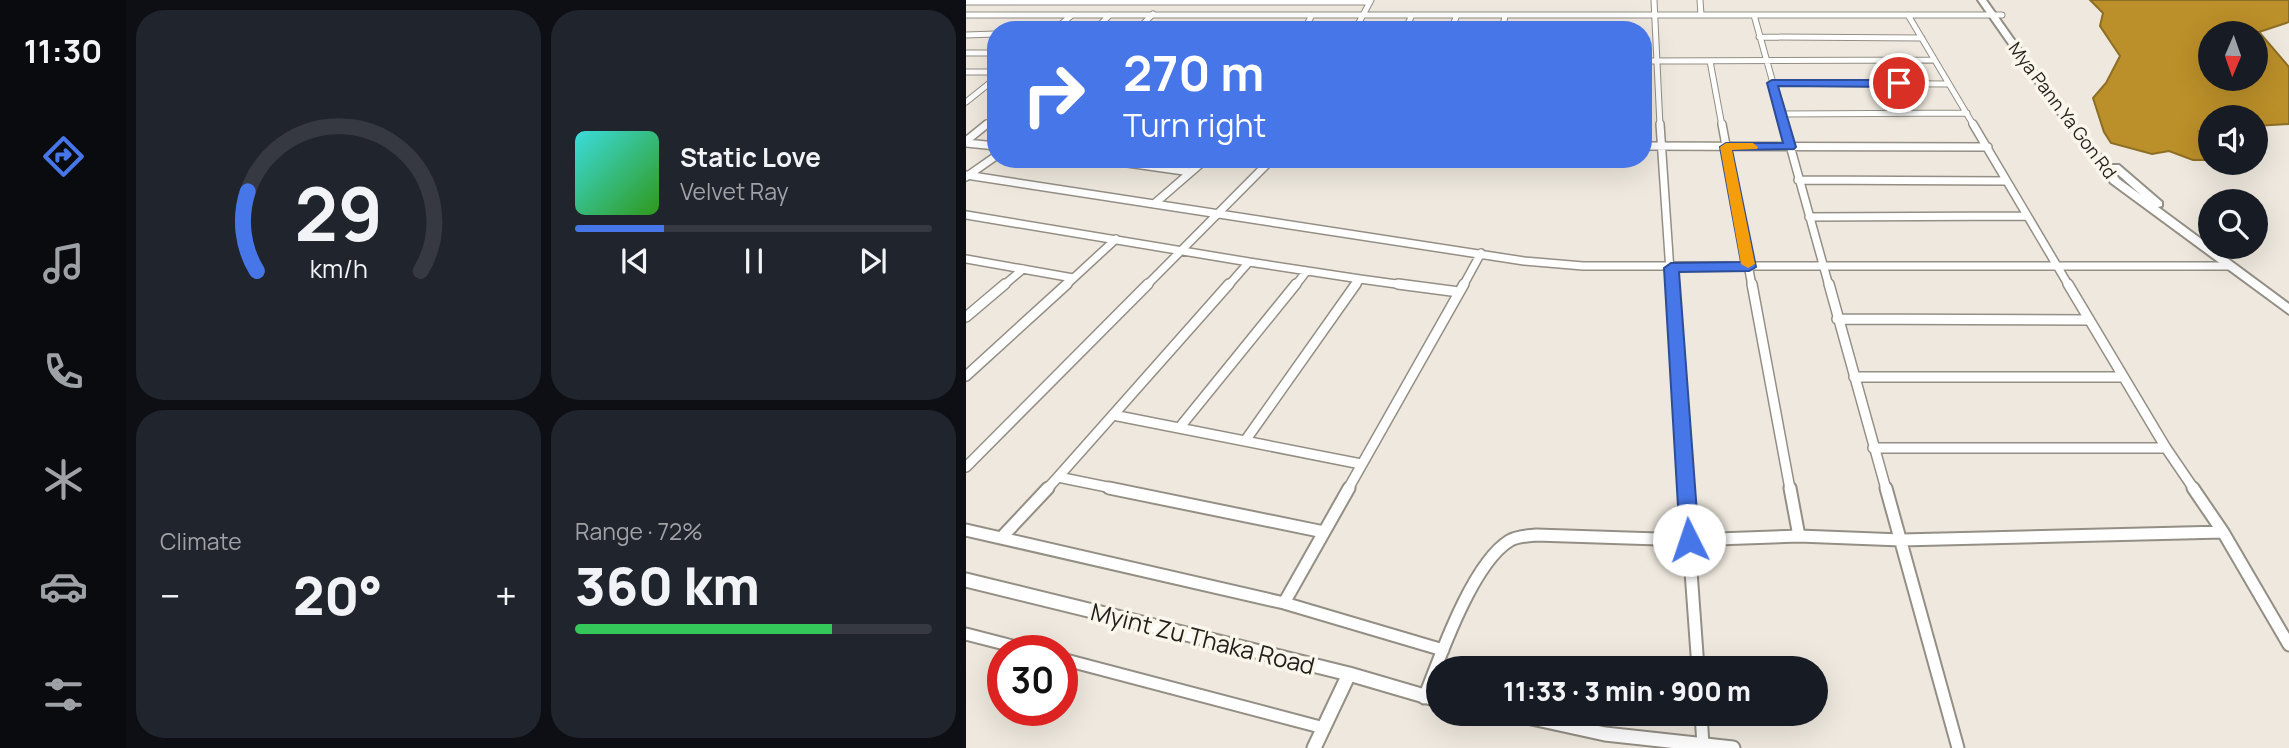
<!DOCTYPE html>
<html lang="en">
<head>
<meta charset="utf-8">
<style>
	:root { --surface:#171b24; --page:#20242c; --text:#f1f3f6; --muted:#9ea1a6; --line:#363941; --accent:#4676e8 }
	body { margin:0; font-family:Manrope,sans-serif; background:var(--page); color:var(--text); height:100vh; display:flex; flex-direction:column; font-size:26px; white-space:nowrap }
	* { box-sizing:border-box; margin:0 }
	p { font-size:23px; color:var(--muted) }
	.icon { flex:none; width:38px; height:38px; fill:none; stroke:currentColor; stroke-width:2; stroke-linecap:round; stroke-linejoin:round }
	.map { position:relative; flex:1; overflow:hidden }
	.sheet { display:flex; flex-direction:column; gap:10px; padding:10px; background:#0d0f14; width:840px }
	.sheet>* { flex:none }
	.hud { position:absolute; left:21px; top:21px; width:665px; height:147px; border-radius:28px; box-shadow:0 7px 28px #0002; background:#4676e8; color:#fff; overflow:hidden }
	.needle { width:46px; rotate:182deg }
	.buttons { position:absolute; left:1232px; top:21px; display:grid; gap:14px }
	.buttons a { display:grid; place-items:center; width:70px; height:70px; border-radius:50%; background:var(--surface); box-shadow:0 7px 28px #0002; font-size:35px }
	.speed { position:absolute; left:21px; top:635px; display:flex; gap:14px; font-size:35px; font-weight:700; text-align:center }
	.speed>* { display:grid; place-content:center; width:91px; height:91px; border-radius:50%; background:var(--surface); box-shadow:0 7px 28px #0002; line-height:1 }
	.speed .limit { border:10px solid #d22; background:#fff; color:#111 }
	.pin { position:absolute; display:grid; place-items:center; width:60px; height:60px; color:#fff; margin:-30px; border:4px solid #fff; border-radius:50%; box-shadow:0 2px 7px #0007 }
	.me { position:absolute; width:77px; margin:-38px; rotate:356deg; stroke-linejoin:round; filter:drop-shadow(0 0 5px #0008) }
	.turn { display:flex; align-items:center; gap:24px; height:147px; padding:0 21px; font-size:32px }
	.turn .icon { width:91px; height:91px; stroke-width:2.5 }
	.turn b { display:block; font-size:49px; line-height:60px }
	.big { font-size:52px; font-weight:800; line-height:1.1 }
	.sheet .card { flex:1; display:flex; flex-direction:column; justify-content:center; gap:10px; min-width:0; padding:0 24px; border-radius:28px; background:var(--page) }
	.sheet .dial { align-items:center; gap:0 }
	.dial svg { height:182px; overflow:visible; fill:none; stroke:var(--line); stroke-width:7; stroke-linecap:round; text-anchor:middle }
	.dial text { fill:var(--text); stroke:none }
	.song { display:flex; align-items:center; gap:21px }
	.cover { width:84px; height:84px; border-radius:10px; background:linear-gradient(135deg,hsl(180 70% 55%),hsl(110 70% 35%)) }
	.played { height:7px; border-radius:4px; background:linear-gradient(90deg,var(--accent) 25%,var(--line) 25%) }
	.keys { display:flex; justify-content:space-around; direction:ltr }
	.heat { display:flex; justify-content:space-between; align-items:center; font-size:38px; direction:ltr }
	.charge { height:10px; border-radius:5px; background:linear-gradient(90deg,#34c759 72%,var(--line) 0) }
	.sheet .tiles { flex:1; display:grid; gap:10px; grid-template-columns:repeat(2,1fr) }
	.trip { position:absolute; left:460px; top:656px; width:402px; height:70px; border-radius:35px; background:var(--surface); box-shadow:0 7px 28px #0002; font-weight:800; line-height:70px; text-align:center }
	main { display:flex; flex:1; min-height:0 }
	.dock { display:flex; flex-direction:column; width:126px; justify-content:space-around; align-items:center; background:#090b0e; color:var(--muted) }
	.dock .icon { width:49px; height:49px }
	.dock .current { color:var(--accent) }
	.dock b { font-size:32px; color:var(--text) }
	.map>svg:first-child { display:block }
	.water { fill:#bb8f29; stroke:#8d6e25; stroke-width:2; fill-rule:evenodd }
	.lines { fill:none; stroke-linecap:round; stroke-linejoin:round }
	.minor-far3-casing { stroke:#948f85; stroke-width:7 }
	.minor-far2-casing { stroke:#948f85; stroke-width:10 }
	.minor-far1-casing { stroke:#948f85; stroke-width:12 }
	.minor-casing { stroke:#948f85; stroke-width:15 }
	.tertiary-casing { stroke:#948f85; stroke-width:17 }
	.primary-casing { stroke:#948f85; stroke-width:4 }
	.minor-far3 { stroke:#fff; stroke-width:5 }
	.minor-far2 { stroke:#fff; stroke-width:7 }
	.minor-far1 { stroke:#fff; stroke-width:9 }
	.minor { stroke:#fff; stroke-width:11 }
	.tertiary { stroke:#fff; stroke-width:13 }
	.primary { fill:#fff; fill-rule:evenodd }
	.route { fill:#4676e8; stroke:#2e4d97; stroke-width:2 }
	.slow { fill:#f59e0b }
	.labels { text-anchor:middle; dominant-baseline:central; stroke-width:7; stroke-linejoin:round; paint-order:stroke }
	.far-street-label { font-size:18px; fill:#23211d; stroke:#fbf6eb }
	.near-street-label { font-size:24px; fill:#23211d; stroke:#fbf6eb }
</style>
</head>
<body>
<main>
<nav class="dock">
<b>11:30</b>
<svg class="icon current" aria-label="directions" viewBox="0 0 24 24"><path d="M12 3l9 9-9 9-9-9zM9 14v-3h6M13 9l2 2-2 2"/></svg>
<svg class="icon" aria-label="music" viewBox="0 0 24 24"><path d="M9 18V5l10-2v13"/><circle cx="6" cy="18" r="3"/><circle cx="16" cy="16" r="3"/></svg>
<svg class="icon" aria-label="phone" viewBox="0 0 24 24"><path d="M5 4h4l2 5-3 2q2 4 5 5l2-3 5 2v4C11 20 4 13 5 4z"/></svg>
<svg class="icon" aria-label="climate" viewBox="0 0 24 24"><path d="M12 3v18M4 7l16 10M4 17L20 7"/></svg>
<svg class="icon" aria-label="car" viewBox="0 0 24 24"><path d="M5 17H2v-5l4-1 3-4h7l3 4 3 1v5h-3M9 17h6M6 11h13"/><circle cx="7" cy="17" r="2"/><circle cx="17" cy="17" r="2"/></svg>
<svg class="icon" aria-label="filters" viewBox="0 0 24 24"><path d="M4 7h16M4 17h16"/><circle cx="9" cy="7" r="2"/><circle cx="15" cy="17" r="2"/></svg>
</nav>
<section class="sheet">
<div class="tiles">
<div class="card dial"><svg viewBox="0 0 100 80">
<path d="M14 69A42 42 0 1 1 86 69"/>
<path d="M14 69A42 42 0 0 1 10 34" stroke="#4676e8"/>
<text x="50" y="56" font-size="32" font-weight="700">29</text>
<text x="50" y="72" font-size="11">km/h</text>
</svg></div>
<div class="card">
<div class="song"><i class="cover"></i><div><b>Static Love</b><p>Velvet Ray</p></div></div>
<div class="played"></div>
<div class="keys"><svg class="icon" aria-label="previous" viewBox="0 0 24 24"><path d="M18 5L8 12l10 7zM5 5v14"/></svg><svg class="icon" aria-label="pause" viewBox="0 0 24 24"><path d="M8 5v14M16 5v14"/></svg><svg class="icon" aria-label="next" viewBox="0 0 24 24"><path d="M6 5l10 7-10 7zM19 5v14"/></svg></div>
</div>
<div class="card"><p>Climate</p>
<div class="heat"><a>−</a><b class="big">20°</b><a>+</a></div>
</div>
<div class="card"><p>Range · 72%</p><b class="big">360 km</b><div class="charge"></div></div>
</div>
</section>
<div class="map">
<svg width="1323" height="748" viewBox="0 0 1323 748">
	<rect width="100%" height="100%" fill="#eee8de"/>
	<path class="water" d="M1124 0H1323V22L1293 32 1323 67V124L1290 126V117H1244V130L1233 131 1244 146V160H1227L1203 151 1186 154 1145 143 1138 132 1127 98 1140 83 1154 56 1134 26 1137 13ZM1244 33H1290V79H1244Z"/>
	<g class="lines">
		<g class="minor-far3-casing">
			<path id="minor-far3" d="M688 0 694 126
				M734 0 735 15
				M0 2H404
				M0 15H1036
				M788 15 819 126
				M942 15 1008 126
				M88 30 106 15
				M128 30 144 15
				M171 30 187 14
				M338 30 346 15
				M389 30 405 0
				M439 30 446 15
				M485 30 491 15
				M536 30 539 16
				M0 35 30 34
				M793 37 956 38
				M0 53H30
				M677 61 967 60
				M744 61 756 126
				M0 72H30
				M806 83 983 84
				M0 102 30 78
				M815 114 1001 113
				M19 126 30 117"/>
		</g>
		<g class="minor-far2-casing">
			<path id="minor-far2" d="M694 124 705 286
				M756 124 786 286
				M818 124 863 286
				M1007 124 1103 286
				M0 141 21 124
				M0 143 30 146
				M677 146 1022 147
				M133 159 225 172
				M0 175 558 261 617 266H1262
				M0 177 30 156
				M832 180 1040 181
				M188 204 240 159
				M0 215 283 262 262 286
				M843 217 1060 216
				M0 259 107 278
				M283 262 394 279 389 286
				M394 279 445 286
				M37 286 57 269
				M99 286 150 239
				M180 286 306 159
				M329 286 340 272
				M497 286 515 253"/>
		</g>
		<g class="minor-far1-casing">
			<path id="minor-far1" d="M432 284 493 292
				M705 284 719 489
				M786 284 824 489
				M863 284 920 489
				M1102 284 1200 448 1228 489
				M0 317 39 284
				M871 319 1122 320
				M0 376 101 284
				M888 377H1157
				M147 415 263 284
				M214 427 330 284
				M279 441 390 284
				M907 448H1200
				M0 467 182 284
				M92 477 147 415 395 464
				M81 489 92 477 151 489
				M382 489 498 284"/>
		</g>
		<g class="minor-casing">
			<path id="minor" d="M143 488 358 532
				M719 488 732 668
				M824 488 833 536
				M920 488 992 748
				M1227 488 1257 532 1323 645
				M0 530 318 603 383 488
				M36 537 82 488
				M318 603 477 650
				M0 634 66 651
				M96 659 358 728
				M458 698C474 657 506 564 543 541 551 536 561 536 570 535L723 540 833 536 935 540 1257 532
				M735 714 737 745"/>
		</g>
		<g class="tertiary-casing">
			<path id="tertiary" d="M0 580 383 674 472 700
				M548 714 639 734 767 748
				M348 748 383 674"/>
		</g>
		<g class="primary-casing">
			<path id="primary" d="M1012 0H1020L1090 99 1145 168V165H1153L1196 202V206L1192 207 1323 304V314L1145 183 1084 103ZM1146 169 1175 195 1153 179Z"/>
		</g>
		<use href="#minor-far3" class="minor-far3"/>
		<use href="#minor-far2" class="minor-far2"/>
		<use href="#minor-far1" class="minor-far1"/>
		<use href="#minor" class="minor"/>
		<use href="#tertiary" class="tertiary"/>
		<use href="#primary" class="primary"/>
	</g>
	<path class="route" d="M806 80H933L938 83 933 87 812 86 830 147 828 149 766 150 790 267 783 271 713 272 733 540 730 546 723 548 717 546 714 540 698 268 705 263 775 262 754 147 760 143H817L801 83Z"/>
	<path class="slow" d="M787 143 792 147 791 149 766 150 789 264 782 268 775 264 754 147 760 143Z"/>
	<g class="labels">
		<g class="far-street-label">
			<text transform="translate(1097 110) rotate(53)">Mya Pann Ya Gon Rd</text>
		</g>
		<g class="near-street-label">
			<text transform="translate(237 638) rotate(14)">Myint Zu Thaka Road</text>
		</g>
	</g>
</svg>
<div class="buttons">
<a><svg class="needle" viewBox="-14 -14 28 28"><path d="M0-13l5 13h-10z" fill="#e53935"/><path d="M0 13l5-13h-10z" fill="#9ea1a6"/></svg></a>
<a><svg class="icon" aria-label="sound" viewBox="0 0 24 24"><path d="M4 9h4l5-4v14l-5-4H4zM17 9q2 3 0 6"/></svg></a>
<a><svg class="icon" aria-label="search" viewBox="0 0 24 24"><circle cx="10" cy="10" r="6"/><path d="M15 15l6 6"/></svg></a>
</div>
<div class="speed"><div class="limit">30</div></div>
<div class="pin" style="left:933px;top:83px;background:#d93025"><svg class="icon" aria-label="arrive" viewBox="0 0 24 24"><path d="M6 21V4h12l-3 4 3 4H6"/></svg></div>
<svg class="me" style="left:723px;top:540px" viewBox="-20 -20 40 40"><circle r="19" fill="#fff"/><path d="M0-13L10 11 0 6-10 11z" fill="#4676e8"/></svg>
<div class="trip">11:33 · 3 min · 900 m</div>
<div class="hud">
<div class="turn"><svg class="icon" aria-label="right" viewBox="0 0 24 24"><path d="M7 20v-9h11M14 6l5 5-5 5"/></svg><div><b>270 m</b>Turn right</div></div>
</div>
</div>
</main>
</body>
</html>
